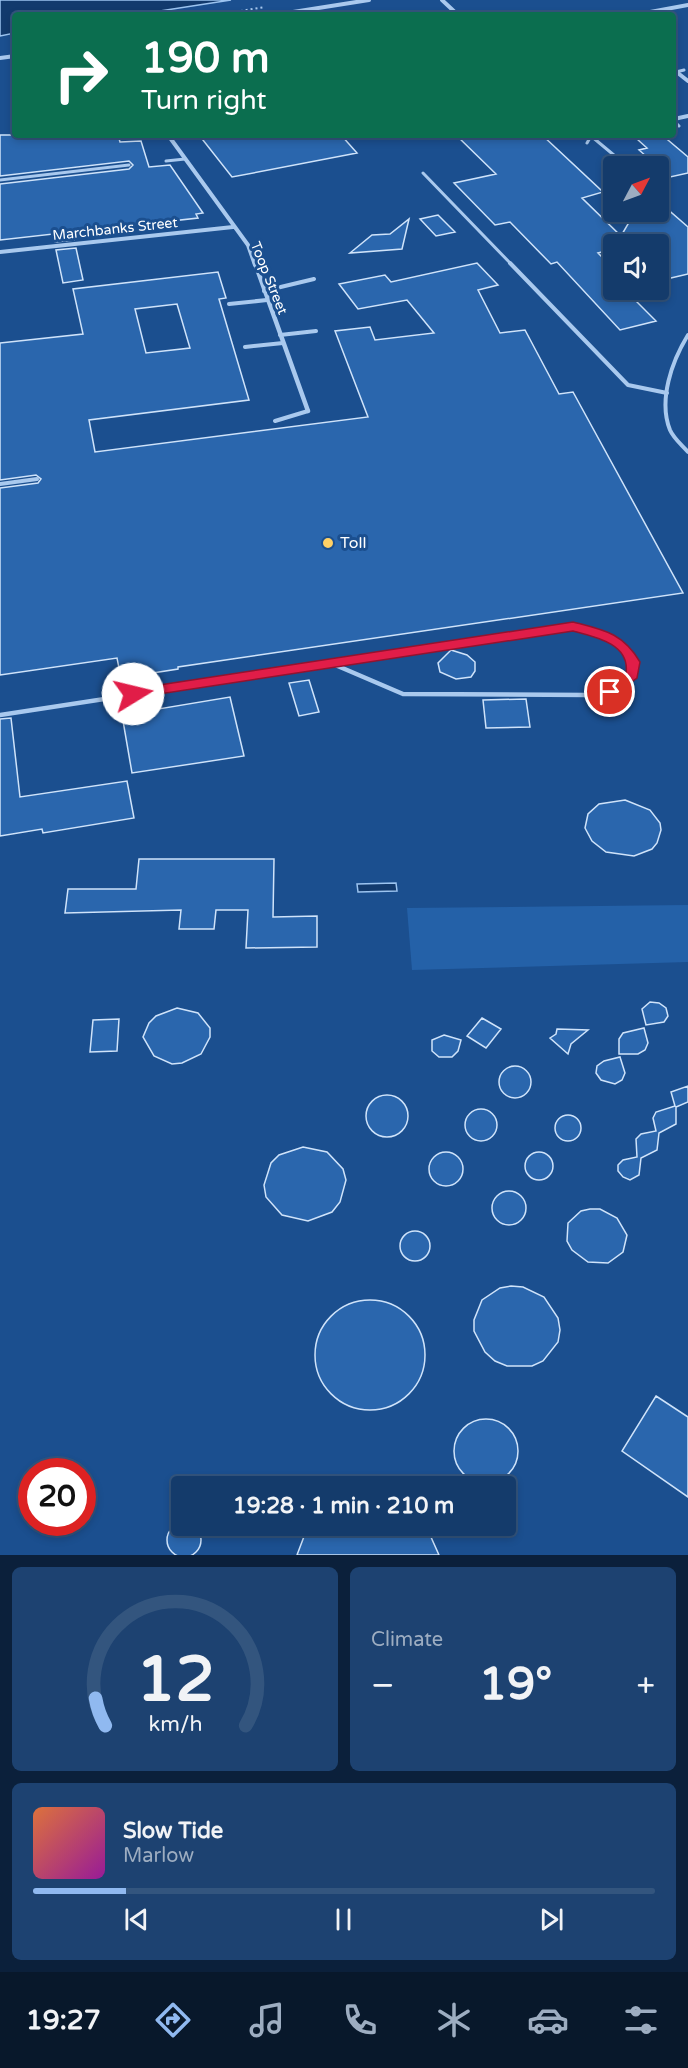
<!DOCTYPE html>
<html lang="en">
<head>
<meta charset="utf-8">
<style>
	:root { --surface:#143b6b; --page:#1d4271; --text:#f1f3f6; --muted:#9dadc1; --line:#33557e; --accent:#90b9f0 }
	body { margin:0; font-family:"Varela Round",sans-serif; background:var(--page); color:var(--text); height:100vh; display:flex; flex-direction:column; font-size:22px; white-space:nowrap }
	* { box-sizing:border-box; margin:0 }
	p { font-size:20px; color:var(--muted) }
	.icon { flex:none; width:33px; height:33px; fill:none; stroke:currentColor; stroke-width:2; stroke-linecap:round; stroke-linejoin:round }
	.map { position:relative; height:1555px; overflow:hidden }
	.panel { display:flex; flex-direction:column; gap:12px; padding:12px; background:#0b203b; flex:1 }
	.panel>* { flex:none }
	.banner { position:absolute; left:12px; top:12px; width:664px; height:126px; border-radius:6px; box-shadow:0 3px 9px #0003,0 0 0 2px var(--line); background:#0b6e4f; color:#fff; overflow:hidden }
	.needle { width:39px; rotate:49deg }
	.buttons { position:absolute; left:603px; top:156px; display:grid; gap:12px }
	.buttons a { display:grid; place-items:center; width:66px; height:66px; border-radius:6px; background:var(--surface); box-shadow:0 3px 9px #0003,0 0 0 2px var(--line); font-size:30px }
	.speed { position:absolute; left:18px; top:1458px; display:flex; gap:12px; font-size:30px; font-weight:700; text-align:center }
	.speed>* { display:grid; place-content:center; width:78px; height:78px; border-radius:50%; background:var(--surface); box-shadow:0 3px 9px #0003,0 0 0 2px var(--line); line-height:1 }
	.speed .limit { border:9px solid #d22; background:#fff; color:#111 }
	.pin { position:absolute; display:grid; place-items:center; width:51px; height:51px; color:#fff; margin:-26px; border:3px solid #fff; border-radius:50%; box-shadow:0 2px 6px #0007 }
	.me { position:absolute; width:66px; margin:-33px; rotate:81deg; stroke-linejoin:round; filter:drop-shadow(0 0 4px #0008) }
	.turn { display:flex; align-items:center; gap:21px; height:126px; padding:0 30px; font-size:27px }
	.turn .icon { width:78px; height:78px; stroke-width:2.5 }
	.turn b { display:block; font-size:42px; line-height:51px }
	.big { font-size:45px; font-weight:800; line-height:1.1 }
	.panel .tile { flex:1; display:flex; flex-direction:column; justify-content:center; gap:9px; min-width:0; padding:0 21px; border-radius:9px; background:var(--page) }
	.panel .dial { align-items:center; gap:0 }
	.dial svg { height:156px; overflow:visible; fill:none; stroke:var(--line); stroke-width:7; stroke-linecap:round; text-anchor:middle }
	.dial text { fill:var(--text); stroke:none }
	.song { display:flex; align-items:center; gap:18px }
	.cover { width:72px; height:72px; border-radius:9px; background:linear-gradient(135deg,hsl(20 70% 55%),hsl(300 70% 35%)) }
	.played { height:6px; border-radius:3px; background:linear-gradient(90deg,var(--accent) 15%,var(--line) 15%) }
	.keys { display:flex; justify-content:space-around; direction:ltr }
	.heat { display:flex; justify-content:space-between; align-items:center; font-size:33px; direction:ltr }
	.panel .tiles { flex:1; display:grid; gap:12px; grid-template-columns:1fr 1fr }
	.tile:last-child { grid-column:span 2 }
	.trip { position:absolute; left:171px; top:1476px; width:345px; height:60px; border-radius:6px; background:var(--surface); box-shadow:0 3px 9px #0003,0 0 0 2px var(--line); font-weight:800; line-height:60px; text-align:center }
	.tabs { display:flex; height:96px; justify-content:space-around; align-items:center; background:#08182b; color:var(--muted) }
	.tabs .icon { width:42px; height:42px }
	.tabs .selected { color:var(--accent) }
	.tabs b { font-size:27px; color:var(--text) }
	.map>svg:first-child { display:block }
	.green { fill:#2461a8 }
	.water { fill:#123a6d; stroke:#9cc4f0; stroke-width:1.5 }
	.building { fill:#2a66ad; stroke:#cfe3fa; stroke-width:1.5; fill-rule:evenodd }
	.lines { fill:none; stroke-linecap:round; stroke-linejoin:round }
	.path { stroke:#a9c9ee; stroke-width:2; stroke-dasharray:2 3; stroke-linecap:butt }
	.service-far2 { stroke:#a9c9ee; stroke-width:3 }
	.service-far1 { stroke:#a9c9ee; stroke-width:4 }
	.service { stroke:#a9c9ee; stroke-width:4.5 }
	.minor-far1 { stroke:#a9c9ee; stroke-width:4 }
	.minor { stroke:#a9c9ee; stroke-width:4.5 }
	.route { fill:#e11d48; stroke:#92132f; stroke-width:1.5 }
	.poi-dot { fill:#ffd166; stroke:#1b4f8f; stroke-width:2 }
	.labels { text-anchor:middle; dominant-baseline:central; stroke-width:6; stroke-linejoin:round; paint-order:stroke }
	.far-street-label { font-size:14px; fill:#fff; stroke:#1b4f8f }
	.poi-label { font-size:16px; fill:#fff; stroke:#1b4f8f; text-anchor:start }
</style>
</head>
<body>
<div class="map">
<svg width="688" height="1555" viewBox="0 0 688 1555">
	<rect width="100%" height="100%" fill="#1b4f8f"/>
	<path class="green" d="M688 905V962L412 970 407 908Z"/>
	<path class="water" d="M0 0H231L134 15H15V33L0 36Z
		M396 883 397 891 358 892 357 884Z"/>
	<path class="building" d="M0 135H118L120 142 141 141 149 167 170 165 203 213 196 214 198 218 72 232 74 240 55 242 53 234 0 240V184L129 169 133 165 129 161 0 176Z
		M199 135H341L357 153 232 177Z
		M456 135H542L603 192 582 198 621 236 635 212H658V201L688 227V274L658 281V244H614V249L598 253 614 269V290H625L656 321 620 330 557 262 551 264 510 222 495 225 454 183 496 174Z
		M662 135 688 157V173L670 177 639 150 647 148 637 139Z
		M438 215 455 232 436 236 420 219Z
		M409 219 402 249 350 253 372 235 390 234Z
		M76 248 83 280 63 283 56 250Z
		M477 263 498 285 478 290 500 333 525 330 559 394 573 392 683 593 178 667V669L121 678 117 658 0 675V488L38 483 41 479 36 475 0 480V343L83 334 73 289 218 272 226 298 219 299 249 400 89 420 95 452 368 417 335 331 370 327 375 340 434 333 407 300 358 309 339 284 385 275 391 282ZM177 304 190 348 146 353 135 309Z
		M451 650 467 655 475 662V671L471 677 456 679 440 672 438 663Z
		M309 680 319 712 299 716 289 683Z
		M230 697 244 756 132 773 122 715Z
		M526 699 530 727 486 728 483 700Z
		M11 718 20 797 127 781 134 818 43 833 42 829 0 836V719Z
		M625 800 650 810 660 823 661 830 657 843 652 849 634 856 606 852 592 841 585 828 588 814 599 804Z
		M139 859H274L273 917 317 916V947L246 948 248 910H216L214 929H179L181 910 65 913 68 889H136Z
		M650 1002 659 1003 666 1008 668 1016 664 1022 646 1025 642 1009Z
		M177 1008 198 1013 210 1028V1037L201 1054 182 1063 172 1064 154 1056 143 1037 149 1023 156 1016Z
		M482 1018 501 1029 486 1048 467 1036Z
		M119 1019 117 1051 90 1052 93 1020Z
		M644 1028 648 1043 645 1050 638 1054H619V1039L623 1033Z
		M557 1029 588 1030 571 1044 568 1054 550 1038 556 1034Z
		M444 1035 461 1040 458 1051 452 1057H439L432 1051V1040Z
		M620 1057 625 1073 622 1080 615 1084 601 1080 596 1073 597 1066 604 1061Z
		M499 1082a16 16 0 1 1 32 0a16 16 0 1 1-32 0Z
		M688 1086V1102L676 1107V1124L659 1133 657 1150 641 1158 639 1175 630 1180 623 1177 618 1171V1165L623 1160 637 1157 636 1139 641 1134 656 1131 653 1118 656 1112 675 1106 671 1092Z
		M366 1116a21 21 0 1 1 42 0a21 21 0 1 1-42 0Z
		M465 1125a16 16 0 1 1 32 0a16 16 0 1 1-32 0Z
		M555 1128a13 13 0 1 1 26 0a13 13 0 1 1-26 0Z
		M303 1147 327 1152 343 1169 346 1180 340 1202 332 1212 308 1221 282 1215 266 1197 264 1185 271 1163 279 1155Z
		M525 1166a14 14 0 1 1 28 0a14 14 0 1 1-28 0Z
		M429 1169a17 17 0 1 1 34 0a17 17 0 1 1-34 0Z
		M492 1208a17 17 0 1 1 34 0a17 17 0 1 1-34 0Z
		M590 1209H600L617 1218 627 1235 623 1252 608 1263 588 1262 572 1250 567 1241 568 1223 581 1211Z
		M400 1246a15 15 0 1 1 30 0a15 15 0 1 1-30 0Z
		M511 1286 523 1287 544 1297 558 1318 560 1330 558 1342 543 1361 532 1366H507L495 1361 485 1352 474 1331V1320L482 1300 500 1288Z
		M315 1355a55 55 0 1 1 110 0a55 55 0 1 1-110 0Z
		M656 1396 688 1417V1497L622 1451Z
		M454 1451a32 32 0 1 1 64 0a32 32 0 1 1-64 0Z
		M167 1540a17 17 0 1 1 34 0a17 17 0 1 1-34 0Z
		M308 1526H426L439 1555H297Z"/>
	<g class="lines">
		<path class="path" d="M216 15 265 7"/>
		<path class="service-far2" d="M676 72 684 70
			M674 121 679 126
			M140 137 155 135
			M587 143 591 136 627 166
			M166 161 185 159
			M423 173 512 265
			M0 180 129 165"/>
		<path class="service-far1" d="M510 263 628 385 667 393
			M264 291 314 279
			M229 304 267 300
			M280 335 316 331
			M688 335C672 361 658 400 670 430 674 439 682 445 688 452
			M245 347 283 343
			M275 421 308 411
			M0 484 37 479"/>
		<path class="service" d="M573 627C598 633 630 642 634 671 623 688 606 691 587 695L403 694 333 664Z
			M0 715 333 664"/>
		<path class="minor-far1" d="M442 0 458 15
			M274 15 369 0
			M634 15 688 5
			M0 58 15 56
			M674 70 688 81
			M674 119 688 116
			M168 135 248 245 255 265
			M590 135H593
			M0 252 233 227"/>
		<path class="minor" d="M255 263 308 411"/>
	</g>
	<path class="route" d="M573 622C604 630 623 633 640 662L637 678 614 695H605V688L626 673C630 644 596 637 573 631L133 698 126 694 133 689Z"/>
	<circle class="poi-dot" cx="328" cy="543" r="6"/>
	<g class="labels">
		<g class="far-street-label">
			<text transform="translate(115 229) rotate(-6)">Marchbanks Street</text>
			<text transform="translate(269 278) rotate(68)">Toop Street</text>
		</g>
		<g class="poi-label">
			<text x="340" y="543">Toll</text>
		</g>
	</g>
</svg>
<div class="buttons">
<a><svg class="needle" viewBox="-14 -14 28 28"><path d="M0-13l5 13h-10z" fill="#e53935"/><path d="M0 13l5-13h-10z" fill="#9dadc1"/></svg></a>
<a><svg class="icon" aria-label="sound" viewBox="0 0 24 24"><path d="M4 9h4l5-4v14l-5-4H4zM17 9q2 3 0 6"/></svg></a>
</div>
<div class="speed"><div class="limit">20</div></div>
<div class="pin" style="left:610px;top:692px;background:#d93025"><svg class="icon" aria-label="arrive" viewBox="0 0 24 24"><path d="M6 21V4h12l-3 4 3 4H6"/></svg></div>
<svg class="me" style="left:133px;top:694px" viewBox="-20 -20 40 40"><circle r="19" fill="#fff"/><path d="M0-13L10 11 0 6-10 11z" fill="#e11d48"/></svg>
<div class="trip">19:28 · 1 min · 210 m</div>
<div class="banner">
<div class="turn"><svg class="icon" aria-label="right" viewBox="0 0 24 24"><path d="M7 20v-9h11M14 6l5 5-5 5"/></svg><div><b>190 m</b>Turn right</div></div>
</div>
</div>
<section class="panel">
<div class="tiles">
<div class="tile dial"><svg viewBox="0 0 100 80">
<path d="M14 69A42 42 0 1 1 86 69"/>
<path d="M14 69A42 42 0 0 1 9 55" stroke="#90b9f0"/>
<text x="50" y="56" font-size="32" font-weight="700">12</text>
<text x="50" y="72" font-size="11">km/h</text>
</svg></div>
<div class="tile"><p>Climate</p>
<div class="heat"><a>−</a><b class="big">19°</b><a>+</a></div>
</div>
<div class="tile">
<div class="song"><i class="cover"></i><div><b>Slow Tide</b><p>Marlow</p></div></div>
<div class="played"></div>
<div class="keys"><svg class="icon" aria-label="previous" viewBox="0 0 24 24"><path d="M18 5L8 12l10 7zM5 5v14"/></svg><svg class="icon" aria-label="pause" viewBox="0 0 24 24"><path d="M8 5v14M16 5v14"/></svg><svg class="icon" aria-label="next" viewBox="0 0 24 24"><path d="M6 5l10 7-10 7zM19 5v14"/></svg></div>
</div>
</div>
</section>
<nav class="tabs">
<b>19:27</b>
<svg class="icon selected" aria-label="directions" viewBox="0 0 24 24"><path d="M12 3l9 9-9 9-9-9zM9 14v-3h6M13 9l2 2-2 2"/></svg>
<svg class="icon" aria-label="music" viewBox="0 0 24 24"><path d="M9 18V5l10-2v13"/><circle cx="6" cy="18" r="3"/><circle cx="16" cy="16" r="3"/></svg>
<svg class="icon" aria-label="phone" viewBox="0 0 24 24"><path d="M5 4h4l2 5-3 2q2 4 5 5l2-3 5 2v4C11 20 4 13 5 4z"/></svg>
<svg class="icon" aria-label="climate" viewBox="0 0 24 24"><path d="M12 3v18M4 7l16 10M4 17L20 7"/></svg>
<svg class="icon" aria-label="car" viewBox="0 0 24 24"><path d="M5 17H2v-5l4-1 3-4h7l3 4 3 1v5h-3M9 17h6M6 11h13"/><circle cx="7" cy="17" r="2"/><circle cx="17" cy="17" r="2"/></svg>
<svg class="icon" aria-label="filters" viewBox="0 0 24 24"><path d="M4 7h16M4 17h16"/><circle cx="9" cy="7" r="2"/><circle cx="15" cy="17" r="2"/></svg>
</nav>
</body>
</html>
